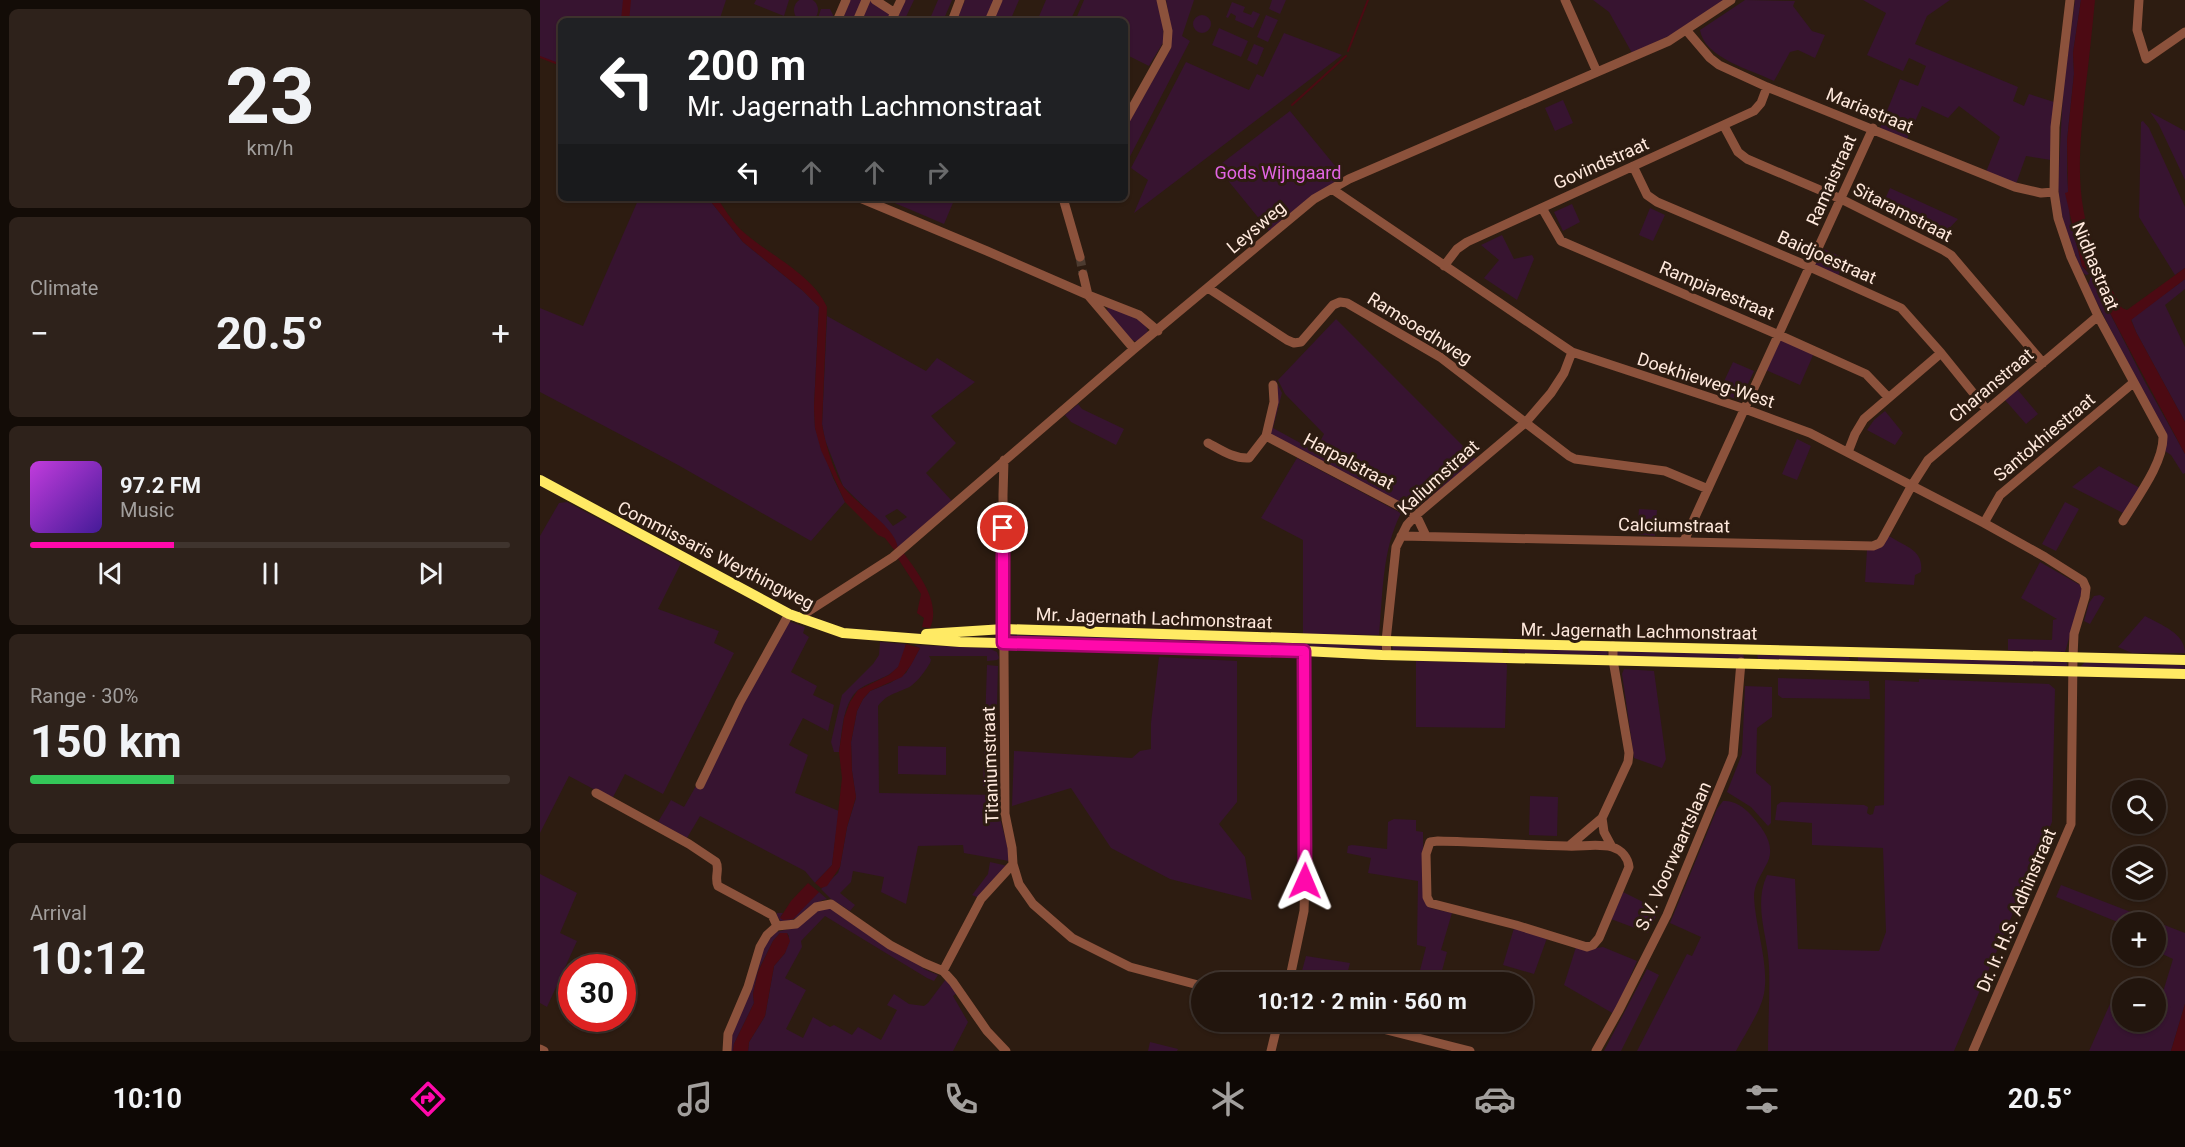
<!DOCTYPE html>
<html lang="en">
<head>
<meta charset="utf-8">
<style>
	:root { --surface:#22150d; --page:#2e221b; --text:#f1f3f6; --muted:#a29f9d; --line:#3f342e; --accent:#ff09ab }
	body { margin:0; font-family:Roboto,sans-serif; background:var(--page); color:var(--text); height:100vh; display:flex; flex-direction:column; font-size:22px; white-space:nowrap }
	* { box-sizing:border-box; margin:0 }
	p { font-size:20px; color:var(--muted) }
	.icon { flex:none; width:33px; height:33px; fill:none; stroke:currentColor; stroke-width:2; stroke-linecap:round; stroke-linejoin:round }
	.map { position:relative; flex:1; overflow:hidden }
	.side { display:flex; flex-direction:column; gap:9px; padding:9px; background:#130c07; width:540px }
	.side>* { flex:none }
	.hud { position:absolute; left:18px; top:18px; width:570px; height:183px; border-radius:9px; box-shadow:0 2px 4px #0004,0 0 0 2px var(--line); background:#202124; color:#fff; overflow:hidden }
	.buttons { position:absolute; left:1572px; top:780px; display:grid; gap:12px }
	.buttons a { display:grid; place-items:center; width:54px; height:54px; border-radius:50%; background:var(--surface); box-shadow:0 2px 4px #0004,0 0 0 2px var(--line); font-size:30px }
	.speed { position:absolute; left:18px; top:954px; display:flex; gap:12px; font-size:30px; font-weight:700; text-align:center }
	.speed>* { display:grid; place-content:center; width:78px; height:78px; border-radius:50%; background:var(--surface); box-shadow:0 2px 4px #0004,0 0 0 2px var(--line); line-height:1 }
	.speed .limit { border:9px solid #d22; background:#fff; color:#111 }
	.pin { position:absolute; display:grid; place-items:center; width:51px; height:51px; color:#fff; margin:-26px; border:3px solid #fff; border-radius:50%; box-shadow:0 2px 6px #0007 }
	.me { position:absolute; width:66px; margin:-33px; rotate:1deg; stroke-linejoin:round; filter:drop-shadow(0 0 4px #0008) }
	.turn { display:flex; align-items:center; gap:21px; height:126px; padding:0 30px; font-size:27px }
	.turn .icon { width:78px; height:78px; stroke-width:2.5 }
	.turn b { display:block; font-size:42px; line-height:51px }
	.lanes { display:flex; align-items:center; height:57px; padding:0 30px; background:#0003; justify-content:center; gap:30px; direction:ltr }
	.lanes .off { opacity:.35 }
	.big { font-size:45px; font-weight:700; line-height:1.1 }
	.side .widget { flex:1; display:flex; flex-direction:column; justify-content:center; gap:9px; min-width:0; padding:0 21px; border-radius:9px; background:var(--page) }
	.side .dial { align-items:center; gap:0 }
	.dial b { font-size:78px; line-height:1 }
	.song { display:flex; align-items:center; gap:18px }
	.cover { width:72px; height:72px; border-radius:9px; background:linear-gradient(135deg,hsl(290 70% 55%),hsl(260 70% 35%)) }
	.played { height:6px; border-radius:3px; background:linear-gradient(90deg,var(--accent) 30%,var(--line) 30%) }
	.keys { display:flex; justify-content:space-around; direction:ltr }
	.heat { display:flex; justify-content:space-between; align-items:center; font-size:33px; direction:ltr }
	.charge { height:9px; border-radius:4px; background:linear-gradient(90deg,#34c759 30%,var(--line) 0) }
	.trip { position:absolute; left:651px; top:972px; width:342px; height:60px; border-radius:30px; background:var(--surface); box-shadow:0 2px 4px #0004,0 0 0 2px var(--line); font-weight:700; line-height:60px; text-align:center }
	.tab-bar { display:flex; height:96px; justify-content:space-around; align-items:center; background:#0e0805; color:var(--muted) }
	.tab-bar .icon { width:42px; height:42px }
	.tab-bar .active { color:var(--accent) }
	.tab-bar b { font-size:27px; color:var(--text) }
	main { display:flex; flex:1; min-height:0 }
	.map>svg:first-child { display:block }
	.green { fill:#371430; fill-rule:evenodd }
	.water { fill:#4c0a13 }
	.lines { fill:none; stroke-linecap:round; stroke-linejoin:round }
	.stream { stroke:#4c0a13; stroke-width:2 }
	.canal { stroke:#4c0a13; stroke-width:8 }
	.minor-tunnel { stroke:#4c3b30; stroke-width:9; stroke-dasharray:9 4.5; stroke-linecap:butt }
	.minor { stroke:#8c523c; stroke-width:9 }
	.major { stroke:#ffea64; stroke-width:10 }
	.route-casing { stroke:#a6066f; stroke-width:15 }
	.route { stroke:#ff09ab; stroke-width:10 }
	.labels { text-anchor:middle; dominant-baseline:central; stroke-width:6; stroke-linejoin:round; paint-order:stroke }
	.street-label { font-size:18px; fill:#ffe9dd; stroke:#2d1c11 }
	.park-label { font-size:18px; fill:#e265e3; stroke:#2d1c11 }
</style>
</head>
<body>
<main>
<section class="side">
<div class="widget dial"><b>23</b><p>km/h</p></div>
<div class="widget"><p>Climate</p>
<div class="heat"><a>−</a><b class="big">20.5°</b><a>+</a></div>
</div>
<div class="widget">
<div class="song"><i class="cover"></i><div><b>97.2 FM</b><p>Music</p></div></div>
<div class="played"></div>
<div class="keys"><svg class="icon" aria-label="previous" viewBox="0 0 24 24"><path d="M18 5L8 12l10 7zM5 5v14"/></svg><svg class="icon" aria-label="pause" viewBox="0 0 24 24"><path d="M8 5v14M16 5v14"/></svg><svg class="icon" aria-label="next" viewBox="0 0 24 24"><path d="M6 5l10 7-10 7zM19 5v14"/></svg></div>
</div>
<div class="widget"><p>Range · 30%</p><b class="big">150 km</b><div class="charge"></div></div>
<div class="widget"><p>Arrival</p><b class="big">10:12</b></div>
</section>
<div class="map">
<svg width="1645" height="1051" viewBox="0 0 1645 1051">
	<rect width="100%" height="100%" fill="#2d1c11"/>
	<path class="green" d="M254 10a12 12 0 1 1 24 0a12 12 0 1 1-24 0Z
		M0 0H186L179 21H21V65L0 57Z
		M216 0H249L244 16 214 4Z
		M310 0H323L314 21H302Z
		M328 0H332L352 14 349 21H320Z
		M362 0H374L364 21 354 19Z
		M398 0H412L403 21H389Z
		M425 0H456L446 21H416Z
		M460 0H479L470 21H451Z
		M506 0H540L530 21H497Z
		M544 0H618L622 12 624 41 609 66 585 54V21H535Z
		M626 0H654L642 36 650 41 586 164 585 129 631 48V27Z
		M732 0H746L740 14 729 9Z
		M1053 0H1185L1131 35 1092 53 1069 12Z
		M1205 0 1255 1 1253 6 1272 31 1285 35 1275 58 1258 50 1250 52 1234 81C1212 70 1164 58 1160 30Z
		M1323 0H1410L1387 16 1375 44 1478 87 1473 101 1484 106 1489 94 1514 102 1511 160 1486 156 1476 184 1446 172 1460 137 1419 106 1408 118 1382 106 1367 139 1340 128 1360 79 1378 86 1386 66 1369 58 1363 71 1327 55 1346 13Z
		M1535 0H1541L1533 53 1534 74 1527 141V172L1530 220 1542 266 1549 274 1546 275 1542 272 1527 236 1521 211 1518 187 1523 90Z
		M692 2 705 7 703 12 711 15 713 11 720 14 713 28 695 20 696 16 691 13 688 18 686 17Z
		M281 9H290L294 17 292 21H277Z
		M653 24a9 9 0 1 1 18 0a9 9 0 1 1-18 0Z
		M726 15 738 20 728 42 717 37Z
		M679 28 708 41 701 57 672 45Z
		M744 33 802 55 594 213 608 180 591 168 646 62 709 90 717 74 723 77Z
		M714 44 724 48 717 65 707 60Z
		M1023 100 1033 123 1015 131 1005 108Z
		M750 111 805 178 730 232 677 167Z
		M1610 112 1645 131V180L1619 125Z
		M1603 121 1609 128 1645 207V268L1635 275 1599 217 1601 122Z
		M1350 188 1418 219 1401 237 1341 208Z
		M99 198H168L203 242 262 290 279 307 274 407 275 428 293 478 305 502 271 541 138 465 0 392V308L43 326Z
		M343 198H415L404 224Z
		M1032 204 1040 222 1023 231 1014 212Z
		M1110 208 1125 215 1113 241 1099 235Z
		M962 235 974 259 992 255 994 259 977 300 944 278 959 260 941 245Z
		M1282 248 1306 259 1298 276 1277 267 1275 264Z
		M1551 276 1605 382 1645 454V473L1643 474 1631 455 1625 451 1591 370 1548 285Z
		M1645 279V289L1625 305 1645 347V422L1596 332 1591 319Z
		M568 306 601 320 605 323 608 332 598 342 591 340 567 312Z
		M287 316 386 371 397 358 435 382 391 416 416 443 386 473 412 501 358 549 349 531 303 486 285 440 282 424ZM357 509 367 517 353 526 345 516Z
		M796 319 936 459 875 511 729 433 735 379 742 393 733 428 775 451 784 434 745 394 738 380Z
		M1241 340 1274 353 1260 385 1226 370Z
		M1193 362 1214 371 1200 401 1179 392Z
		M1477 389 1498 414 1486 424 1465 400Z
		M538 404 542 409 584 429 576 445 531 422 525 415Z
		M1345 411 1363 433 1355 445 1327 430 1334 420Z
		M1257 439 1271 446 1257 480 1242 474Z
		M757 458 861 513C842 550 843 593 839 635L763 634V540L721 518Z
		M1559 466 1600 488 1583 513 1532 487Z
		M27 502 141 563 118 609 179 631 174 643 194 653 123 794 85 774 72 799 29 776 0 833V536L19 503Z
		M1525 502 1539 509 1516 551 1502 544Z
		M1099 509 1117 510 1115 536 1097 534Z
		M1349 536C1366 547 1384 550 1381 572L1375 575 1374 585 1325 582 1327 550 1339 547Z
		M1500 562 1540 585 1542 591 1526 649 1525 652 1468 650V639L1512 640 1513 620 1517 619 1481 598Z
		M1560 595 1565 598 1550 624 1544 621 1549 603 1554 596Z
		M1605 616C1621 625 1645 633 1645 653H1592L1578 647Z
		M251 622 265 627 263 633 269 637 251 672 277 686 273 695 294 705 288 731 263 718 249 745 268 755 255 793 299 811 292 865 275 883 265 871 160 816 147 838 118 822 131 800 144 807 156 786 161 789 202 703 247 623Z
		M471 634 595 638 598 640V642L469 639Z
		M608 638 841 645 842 647 841 650 636 643 607 640Z
		M340 642 366 644C364 651 363 661 359 666 346 682 323 680 312 697 302 712 302 735 299 752H294L291 742 302 695 333 664 339 655Z
		M374 645 448 648 457 652 459 658 457 660 447 661V656H389L391 660 390 663C385 671 379 680 371 686 357 694 349 692 338 706L339 793 459 795 460 818 469 852V861L424 853 423 845 378 846 366 904 341 892 344 877 313 871 311 882 300 893 315 905 310 911 291 899 281 889 298 873 300 867 307 827 316 798 312 771 311 742 317 711 323 699 330 691 350 683 366 673 380 648Z
		M852 645 962 648 963 651 962 653 853 650Z
		M967 648 1066 651 1068 653 1067 655 969 653Z
		M1076 650 1203 654 1204 657V659L1078 656 1076 654Z
		M1217 654 1309 657 1310 661 1218 659Z
		M619 657 697 661V802L679 824 705 857 712 900 630 879 571 848 531 788 472 806 474 751 592 758 600 751 611 749V723Z
		M1318 657 1525 662 1527 663V667L1318 662Z
		M876 661 966 663 967 665 965 728 876 727Z
		M1545 662 1637 665 1644 666 1645 669 1540 667Z
		M447 665 458 666 455 785 443 786Z
		M1084 669 1114 671 1126 759 1122 768 1094 758 1082 674Z
		M1238 678 1329 681 1330 699 1242 698 1238 695Z
		M1379 679 1509 684 1515 689 1512 822 1414 1051H1228C1228 1023 1230 995 1229 967 1228 936 1213 906 1227 875L1255 879 1258 949 1339 951 1346 932 1343 848 1272 845V823L1235 820 1237 805 1241 802 1324 805 1328 807 1327 813 1330 815 1333 814 1335 806 1344 805 1345 680 1379 682Z
		M1205 686 1232 687V717L1217 728 1216 773 1231 786V823L1228 826 1211 807 1187 792 1202 754Z
		M358 746 406 747V775L358 774Z
		M990 796 1018 797 1017 836 989 835Z
		M1183 801C1194 800 1204 807 1211 815 1224 830 1238 847 1225 867 1220 877 1214 885 1214 897 1215 927 1231 969 1223 998 1219 1013 1204 1036 1196 1051H1097L1147 954 1152 956 1161 937 1130 923 1177 809Z
		M854 819 876 820V831L883 832 884 900 890 908 912 913 901 950 907 952 899 982H877L886 947 877 945 878 881 828 873 831 858 807 853 808 846 812 845 847 849 848 822Z
		M450 862 468 866 439 898 432 895 448 874Z
		M0 874 37 893 20 933 37 941 7 1007 0 1003Z
		M1521 885 1645 933V1004L1631 1051H1549L1570 1004 1582 1010V1022H1616V1015L1633 959 1616 951V922H1582V935L1577 932 1580 923 1516 897Z
		M279 892 287 899C266 904 263 921 241 922L237 916V913H243L240 917Z
		M1083 892 1119 910 1108 933 1071 919Z
		M289 908 294 909 386 970 398 975 394 981 387 978 285 916 261 941 262 947 245 978 266 990 246 1029 263 1038 273 1017 290 1027 294 1025 312 1035 318 1027 341 1040 357 1010 347 1005 354 994 369 1004 384 1006 388 1003 406 979 417 993 413 996 428 1022 413 1051H208L209 1042 225 1016 234 966 245 953 249 936 247 933H240L233 941 218 971 213 994 214 1003 194 1044 193 1051H189L191 1036 225 944 236 932 258 927 278 910Z
		M974 928 1007 938 994 974 963 965Z
		M1036 947 1050 949 1063 947 1097 961 1074 1014 1024 985Z
		M766 956 810 963 805 982H759Z
		M1107 969 1119 975 1081 1051H1064Z
		M868 1022H890L887 1034 866 1029Z
		M610 1042 638 1049 637 1051H608Z"/>
	<path class="water" d="M1541 0H1555C1552 30 1549 61 1545 92 1539 155 1533 203 1560 263L1547 270 1542 266 1525 193 1528 192 1527 141 1534 74 1533 53Z
		M168 198H177C184 208 191 220 200 229 225 253 272 273 287 307L282 424C285 442 293 470 303 486 316 505 356 526 358 549L355 551 345 538 338 535 305 502 281 450 275 428 274 407 279 307 262 290 203 242Z
		M1645 268V279L1591 320 1596 332 1645 422V454L1553 281 1564 275 1582 308 1587 310Z
		M363 552C377 572 402 602 390 628L382 627 384 618 377 613 381 594 357 557Z
		M366 644 380 648 371 665 362 677 330 691 323 699 317 711 311 742 312 771 316 797 307 827 300 867 287 886 281 888 275 883 292 865 302 778 299 752 304 718 310 702 318 690 349 675 358 667Z
		M268 883 279 892 253 919 243 920 240 918 251 901Z
		M240 933H247L250 941 245 953 234 966 225 1016 209 1042 208 1051H193L194 1044 214 1003 213 994 218 972 233 941Z
		M1645 1004V1051H1631Z"/>
	<g class="lines">
		<path class="stream" d="M808 51 828 0
			M0 57 21 65
			M752 105 806 56"/>
		<path class="canal" d="M85 21 87 0"/>
		<path class="minor-tunnel" d="M540 257 543 274"/>
		<path class="minor" d="M335 0 355 13
			M1025 0 1057 72
			M1530 0 1515 127 1514 192 1518 218 1531 257 1558 316 1623 436C1624 463 1596 499 1583 521
			M1599 0 1597 30 1606 59 1645 32
			M297 21 306 0
			M317 21 326 0
			M351 21 361 0
			M412 21 420 0
			M449 21 458 0
			M1147 31 1170 58 1179 65 1227 87 1475 187 1501 193 1514 192
			M585 121 627 46 628 31 621 0
			M1184 126 1198 152 1207 159 1301 199 1403 250 1411 255 1503 363
			M1093 166 1107 195 1117 202 1270 267 1361 308 1401 353 1447 410
			M792 189 1032 352 1205 409 1270 433 1444 523 1505 557 1543 581 1546 588 1545 597 1534 634 1533 657 1531 824 1433 1051
			M320 198 447 251 548 295 594 349
			M523 198 540 257
			M1002 208 1021 241 1239 335 1326 374 1348 397
			M904 266 917 249 927 242 1214 111 1221 103 1227 87
			M543 274 548 295 599 315 618 331
			M668 288 747 340 754 343 761 342 793 305 800 302 807 303 900 357 1029 456 1035 459 1125 471 1168 489
			M726 436 876 515 886 536
			M668 443C681 450 694 459 709 458L726 436 734 402 733 385
			M1308 452 1315 434 1324 419 1401 353
			M1444 523 1460 495 1593 383
			M861 536 1333 546 1340 543 1343 538 1372 485 1388 460 1558 316
			M1144 541 1333 128
			M258 618 353 557 594 349 774 199 809 179 1129 41 1191 0
			M847 655 846 641 856 547 867 525 876 515 986 422 1011 393 1024 373 1032 352
			M160 785 200 702 249 614
			M56 793 149 844 176 862C180 869 174 878 178 886L232 915 237 926
			M1062 818 1064 832 1072 847
			M898 841C941 842 984 845 1027 846 1041 847 1058 843 1072 847 1082 850 1088 858 1089 867L1059 938 1053 945 1047 947 976 925 890 903 887 897 886 854 890 842Z
			M1029 846 1062 818 1088 762 1089 753 1073 660V646
			M473 864 479 884 493 904 532 938 590 967 662 986
			M403 971 441 899 473 864 472 848 465 814 463 495 464 460
			M749 982 764 911 766 848 764 651
			M815 1022 930 1051
			M0 1049 4 1051
			M187 1051 188 1034 208 987 220 947 227 935 237 926 256 924 276 907 291 904 350 945 384 963 403 971 413 982 447 1031 466 1051
			M731 1051 738 1022
			M1056 1051 1079 1010 1127 915 1193 755 1201 662"/>
		<path class="major" d="M0 480 249 614 303 633 420 642 764 651 842 655 1645 674
			M386 634 464 629 846 641 1645 660"/>
	</g>
	<g class="lines">
		<g class="route-casing">
			<path id="route" d="M463 528V643L764 651 765 881"/>
		</g>
		<use href="#route" class="route"/>
	</g>
	<g class="labels">
		<g class="street-label">
			<text transform="translate(1330 110) rotate(22)">Mariastraat</text>
			<text transform="translate(1061 163) rotate(-24)">Govindstraat</text>
			<text transform="translate(1291 180) rotate(-66)">Ramaistraat</text>
			<text transform="translate(1363 212) rotate(27)">Sitaramstraat</text>
			<text transform="translate(716 227) rotate(-40)">Leysweg</text>
			<text transform="translate(1287 257) rotate(24)">Baidjoestraat</text>
			<text transform="translate(1556 266) rotate(67)">Nidhastraat</text>
			<text transform="translate(1177 290) rotate(23)">Rampiarestraat</text>
			<text transform="translate(880 328) rotate(32)">Ramsoedhweg</text>
			<text transform="translate(1166 380) rotate(18)">Doekhieweg-West</text>
			<text transform="translate(1451 385) rotate(-40)">Charanstraat</text>
			<text transform="translate(1504 437) rotate(-40)">Santokhiestraat</text>
			<text transform="translate(809 461) rotate(28)">Harpalstraat</text>
			<text transform="translate(898 477) rotate(-42)">Kaliumstraat</text>
			<text transform="translate(1134 525) rotate(1)">Calciumstraat</text>
			<text transform="translate(176 555) rotate(27)">Commissaris Weythingweg</text>
			<text transform="translate(614 618) rotate(2)">Mr. Jagernath Lachmonstraat</text>
			<text transform="translate(1099 631) rotate(1)">Mr. Jagernath Lachmonstraat</text>
			<text transform="translate(450 765) rotate(-92)">Titaniumstraat</text>
			<text transform="translate(1133 856) rotate(-66)">S.V. Voorwaartslaan</text>
			<text transform="translate(1476 910) rotate(-67)">Dr. Ir. H.S. Adhinstraat</text>
		</g>
		<g class="park-label">
			<text x="738" y="172">Gods Wijngaard</text>
		</g>
	</g>
</svg>
<div class="buttons">
<a><svg class="icon" aria-label="search" viewBox="0 0 24 24"><circle cx="10" cy="10" r="6"/><path d="M15 15l6 6"/></svg></a>
<a><svg class="icon" aria-label="layers" viewBox="0 0 24 24"><path d="M12 4l9 5-9 5-9-5zM3 14l9 5 9-5"/></svg></a>
<a>+</a>
<a>−</a>
</div>
<div class="speed"><div class="limit">30</div></div>
<div class="pin" style="left:463px;top:528px;background:#d93025"><svg class="icon" aria-label="arrive" viewBox="0 0 24 24"><path d="M6 21V4h12l-3 4 3 4H6"/></svg></div>
<svg class="me" style="left:765px;top:881px" viewBox="-20 -20 40 40"><path d="M0-17L14 15 0 8-14 15z" fill="#ff09ab" stroke="#fff" stroke-width="4"/></svg>
<div class="trip">10:12 · 2 min · 560 m</div>
<div class="hud">
<div class="turn"><svg class="icon" aria-label="left" viewBox="0 0 24 24"><path d="M17 20v-9H6M10 6l-5 5 5 5"/></svg><div><b>200 m</b>Mr. Jagernath Lachmonstraat</div></div>
<div class="lanes"><svg class="icon" aria-label="left" viewBox="0 0 24 24"><path d="M17 20v-9H6M10 6l-5 5 5 5"/></svg><svg class="icon off" aria-label="ahead" viewBox="0 0 24 24"><path d="M12 20V5M6 11l6-6 6 6"/></svg><svg class="icon off" aria-label="ahead" viewBox="0 0 24 24"><path d="M12 20V5M6 11l6-6 6 6"/></svg><svg class="icon off" aria-label="right" viewBox="0 0 24 24"><path d="M7 20v-9h11M14 6l5 5-5 5"/></svg></div>
</div>
</div>
</main>
<nav class="tab-bar">
<b>10:10</b>
<svg class="icon active" aria-label="directions" viewBox="0 0 24 24"><path d="M12 3l9 9-9 9-9-9zM9 14v-3h6M13 9l2 2-2 2"/></svg>
<svg class="icon" aria-label="music" viewBox="0 0 24 24"><path d="M9 18V5l10-2v13"/><circle cx="6" cy="18" r="3"/><circle cx="16" cy="16" r="3"/></svg>
<svg class="icon" aria-label="phone" viewBox="0 0 24 24"><path d="M5 4h4l2 5-3 2q2 4 5 5l2-3 5 2v4C11 20 4 13 5 4z"/></svg>
<svg class="icon" aria-label="climate" viewBox="0 0 24 24"><path d="M12 3v18M4 7l16 10M4 17L20 7"/></svg>
<svg class="icon" aria-label="car" viewBox="0 0 24 24"><path d="M5 17H2v-5l4-1 3-4h7l3 4 3 1v5h-3M9 17h6M6 11h13"/><circle cx="7" cy="17" r="2"/><circle cx="17" cy="17" r="2"/></svg>
<svg class="icon" aria-label="filters" viewBox="0 0 24 24"><path d="M4 7h16M4 17h16"/><circle cx="9" cy="7" r="2"/><circle cx="15" cy="17" r="2"/></svg>
<b>20.5°</b>
</nav>
</body>
</html>
